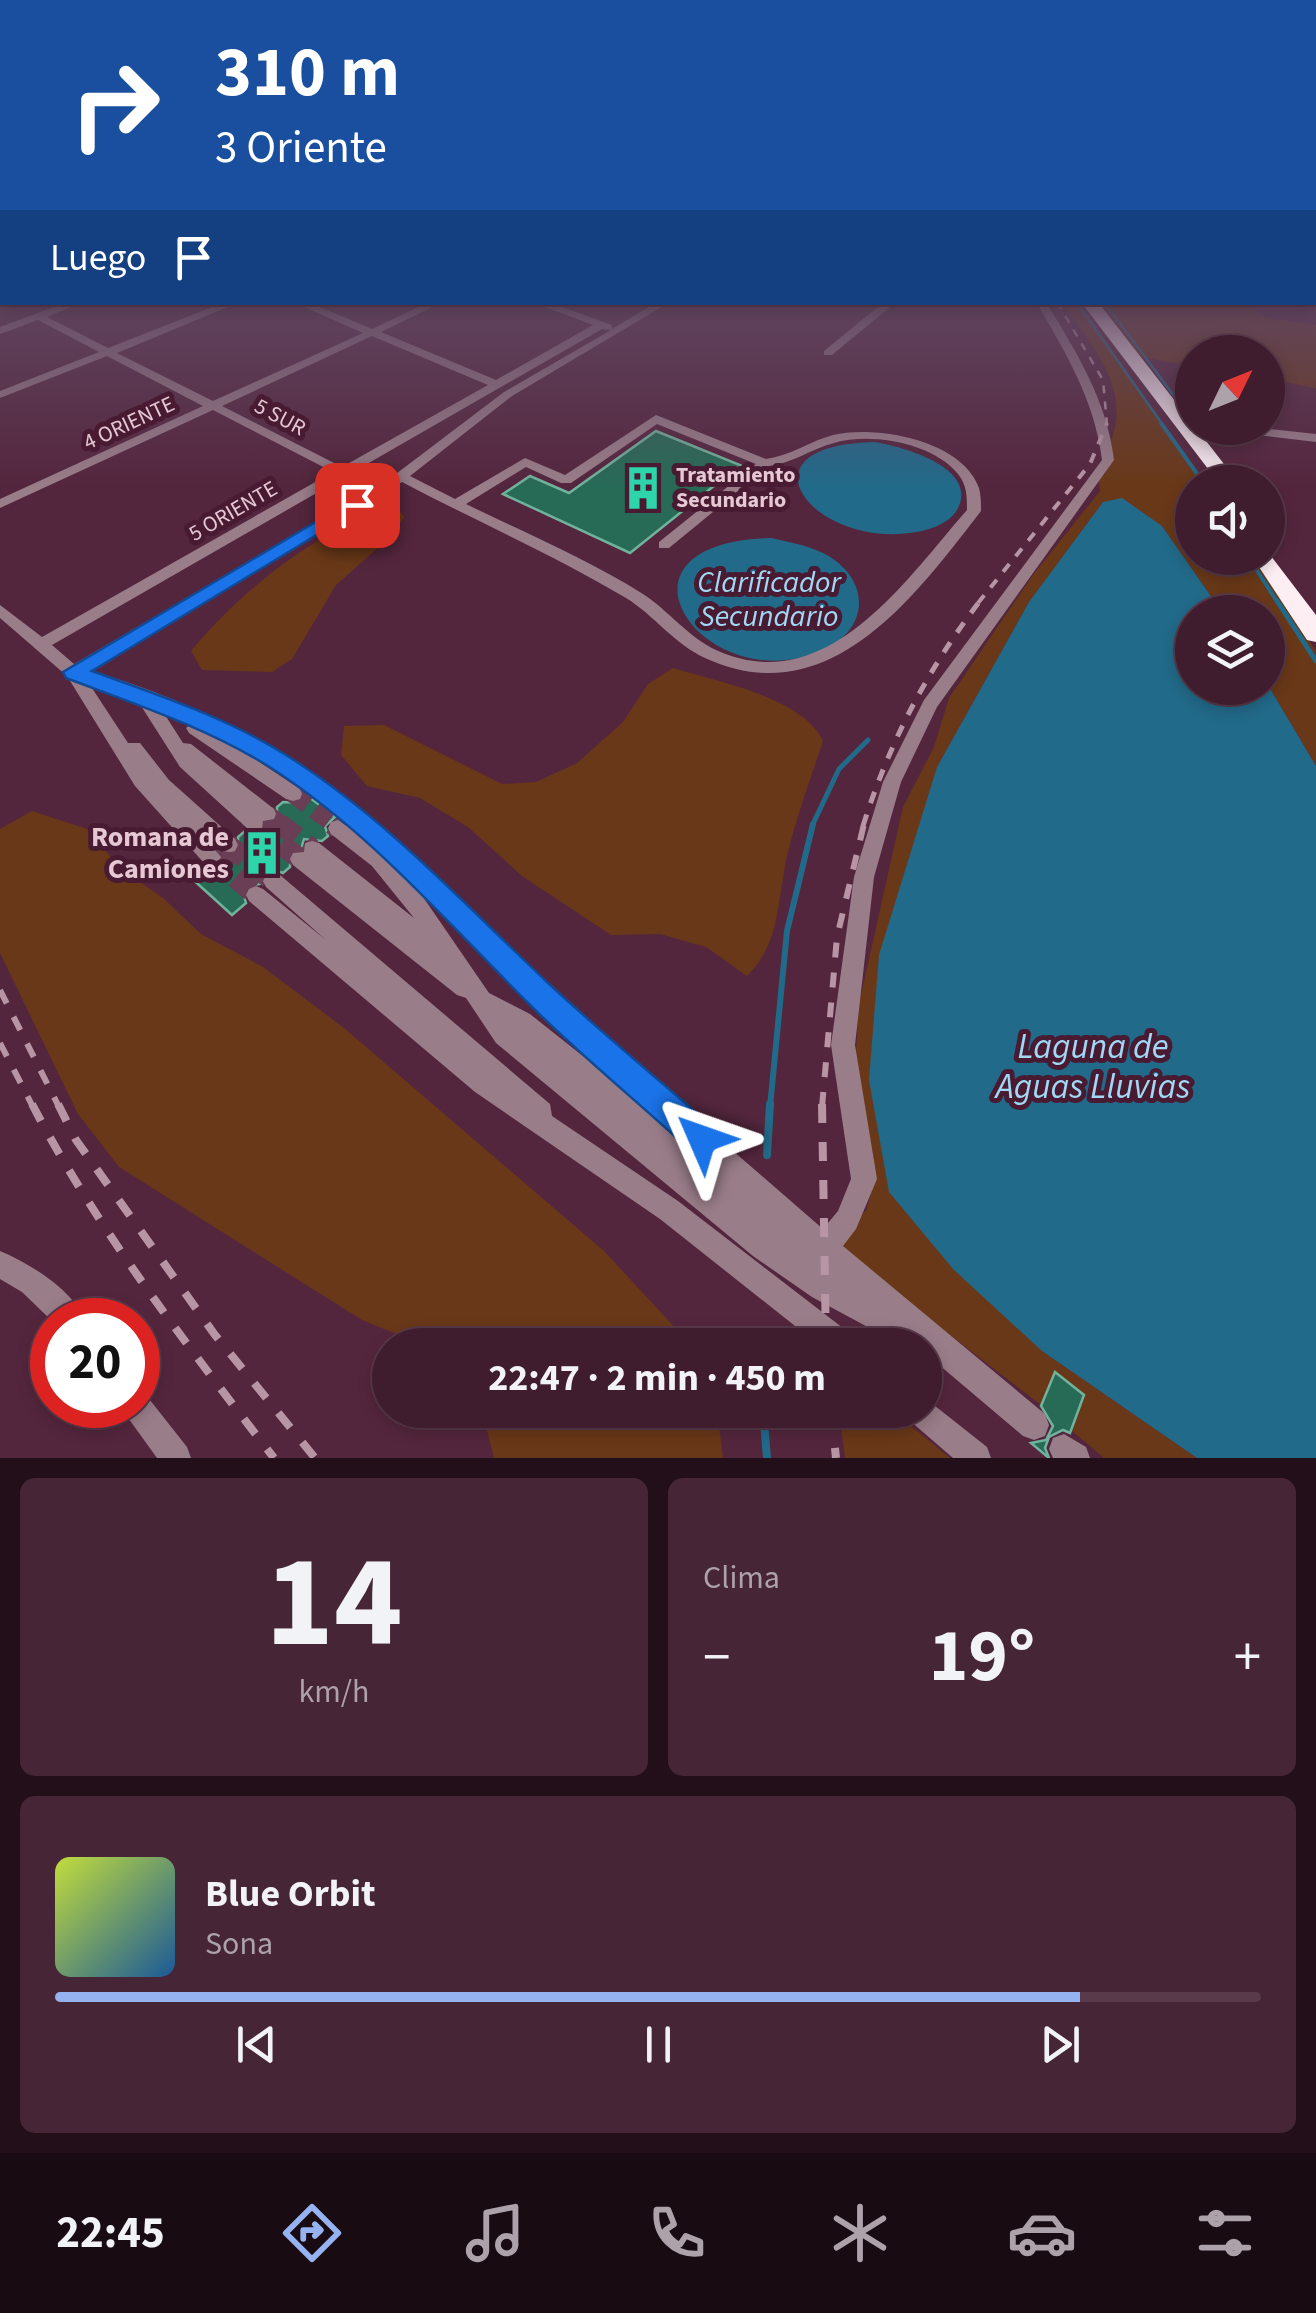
<!DOCTYPE html>
<html lang="es">
<head>
<meta charset="utf-8">
<style>
	:root { --surface:#3f1c2e; --page:#462536; --text:#f1f3f6; --muted:#ada1aa; --line:#583a4a; --accent:#95b2f1 }
	body { margin:0; font-family:"Source Sans 3",sans-serif; background:var(--page); color:var(--text); height:100vh; display:flex; flex-direction:column; font-size:38px; white-space:nowrap }
	* { box-sizing:border-box; margin:0 }
	p { font-size:32px; color:var(--muted) }
	.icon { flex:none; width:55px; height:55px; fill:none; stroke:currentColor; stroke-width:2; stroke-linecap:round; stroke-linejoin:round }
	.map { position:relative; height:1458px; overflow:hidden }
	.drawer { display:flex; flex-direction:column; gap:20px; padding:20px; background:#230f19; flex:1 }
	.drawer>* { flex:none }
	.top-card { position:absolute; left:0px; top:0px; width:1318px; height:305px; box-shadow:0 5px 15px #0003,0 0 0 2px var(--line); background:#1a4fa0; color:#fff; overflow:hidden }
	.needle { width:65px; rotate:47deg }
	.tools { position:absolute; left:1175px; top:335px; display:grid; gap:20px }
	.tools a { display:grid; place-items:center; width:110px; height:110px; border-radius:50%; background:var(--surface); box-shadow:0 5px 15px #0003,0 0 0 2px var(--line); font-size:50px }
	.speed { position:absolute; left:30px; top:1298px; display:flex; gap:20px; font-size:50px; font-weight:700; text-align:center }
	.speed>* { display:grid; place-content:center; width:130px; height:130px; border-radius:50%; background:var(--surface); box-shadow:0 5px 15px #0003,0 0 0 2px var(--line); line-height:1 }
	.speed .limit { border:15px solid #d22; background:#fff; color:#111 }
	.pin { position:absolute; display:grid; place-items:center; width:85px; height:85px; color:#fff; margin:-42px; border-radius:20px; box-shadow:0 5px 15px #0006 }
	.me { position:absolute; width:110px; margin:-55px; rotate:313deg; stroke-linejoin:round; filter:drop-shadow(0 0 8px #0008) }
	.turn { display:flex; align-items:center; gap:35px; height:210px; padding:0 50px; font-size:45px }
	.turn .icon { width:130px; height:130px; stroke-width:2.5 }
	.turn b { display:block; font-size:70px; line-height:85px }
	.then { display:flex; align-items:center; height:95px; padding:0 50px; background:#0003; gap:20px; font-size:38px }
	.big { font-size:75px; font-weight:700; line-height:1.1 }
	.drawer .card { flex:1; display:flex; flex-direction:column; justify-content:center; gap:15px; min-width:0; padding:0 35px; border-radius:15px; background:var(--page) }
	.drawer .dial { align-items:center; gap:0 }
	.dial b { font-size:130px; line-height:1 }
	.song { display:flex; align-items:center; gap:30px }
	.cover { width:120px; height:120px; border-radius:15px; background:linear-gradient(135deg,hsl(70 70% 55%),hsl(210 70% 35%)) }
	.played { height:10px; border-radius:5px; background:linear-gradient(90deg,var(--accent) 85%,var(--line) 85%) }
	.keys { display:flex; justify-content:space-around; direction:ltr }
	.heat { display:flex; justify-content:space-between; align-items:center; font-size:55px; direction:ltr }
	.drawer .tiles { flex:1; display:grid; gap:20px; grid-template-columns:1fr 1fr }
	.card:last-child { grid-column:span 2 }
	.trip { position:absolute; left:372px; top:1328px; width:570px; height:100px; border-radius:50px; background:var(--surface); box-shadow:0 5px 15px #0003,0 0 0 2px var(--line); font-weight:700; line-height:100px; text-align:center }
	.tab-bar { display:flex; height:160px; justify-content:space-around; align-items:center; background:#190b12; color:var(--muted) }
	.tab-bar .icon { width:70px; height:70px }
	.tab-bar .current { color:var(--accent) }
	.tab-bar b { font-size:45px; color:var(--text) }
	.map>svg:first-child { display:block }
	.green { fill:#693818 }
	.water { fill:#226a89 }
	.lines { fill:none; stroke-linecap:round; stroke-linejoin:round }
	.stream-far4 { stroke:#226a89; stroke-width:2.5 }
	.stream-far3 { stroke:#226a89; stroke-width:4 }
	.stream-far2 { stroke:#226a89; stroke-width:5 }
	.stream-far1 { stroke:#226a89; stroke-width:6 }
	.stream { stroke:#226a89; stroke-width:8 }
	.building { fill:#276a56; stroke:#71b29c; stroke-width:2.5 }
	.minor-tunnel-far1 { stroke:#6a3e54; stroke-width:18; stroke-dasharray:18 9; stroke-linecap:butt }
	.minor-tunnel { stroke:#6a3e54; stroke-width:21; stroke-dasharray:21 11; stroke-linecap:butt }
	.minor { fill:#997d89; fill-rule:evenodd }
	.highway { fill:#fceef3; fill-rule:evenodd }
	.rail-far4 { stroke:#b895a4; stroke-width:2.5; stroke-dasharray:8 8; stroke-linecap:butt }
	.rail-far3 { stroke:#b895a4; stroke-width:4; stroke-dasharray:10 10; stroke-linecap:butt }
	.rail-far2 { stroke:#b895a4; stroke-width:5; stroke-dasharray:12 12; stroke-linecap:butt }
	.rail-far1 { stroke:#b895a4; stroke-width:6; stroke-dasharray:15 15; stroke-linecap:butt }
	.rail { stroke:#b895a4; stroke-width:8; stroke-dasharray:19 19; stroke-linecap:butt }
	.route { fill:#1a73e8; stroke:#114b97; stroke-width:2.5 }
	.labels { text-anchor:middle; dominant-baseline:central; stroke-width:10; stroke-linejoin:round; paint-order:stroke }
	.far-street-label { font-size:22px; fill:#e6c8d4; stroke:#481b32 }
	.far-poi-label { font-size:22px; font-weight:bold; fill:#e6c8d4; stroke:#481b32; text-anchor:start }
	.poi-label { font-size:28px; font-weight:bold; fill:#e6c8d4; stroke:#481b32; text-anchor:end }
	.water-label { font-size:30px; font-style:italic; fill:#a1d8f4; stroke:#481b32 }
	.near-water-label { font-size:35px; font-style:italic; fill:#a1d8f4; stroke:#481b32 }
</style>
</head>
<body>
<div class="map">
<svg width="1316" height="1458" viewBox="0 0 1316 1458">
	<rect width="100%" height="100%" fill="#54263d"/>
	<path class="green" d="M1062 303H1080L1203 482H1192V558H1253L1316 651V766L1268 685V612H1222L1162 526 1103 502 1029 602 937 767 1042 1351 1197 1458H1104L1071 1430 1084 1395 1055 1372 1041 1405 841 1251 849 1231 867 1209 874 1180 856 1054 859 1004 903 807 934 747 949 698 1033 575 1100 491C1095 465 1108 455 1114 431 1127 381 1088 341 1062 303Z
		M1100 303H1243L1267 318 1316 325V388L1268 379V352H1192V366L1141 357Z
		M396 507 404 517 389 538 336 585 292 659 272 672 202 670 191 651C242 590 318 528 396 507Z
		M673 668C717 682 803 697 823 741 810 780 795 820 786 861 777 904 780 943 747 976L706 947 660 934 611 935 522 876 468 827 420 798 367 786 341 755 344 726 384 725 502 784 536 782 577 763 623 722 648 684Z
		M32 811 87 829 121 869 163 898 201 934 263 967 344 1028 604 1251 691 1345H424L362 1320 119 1167 78 1114 0 953V829Z
		M482 1410H717L723 1458H494Z
		M839 1410H892L950 1458H845Z"/>
	<path class="water" d="M874 442C900 446 981 467 957 510 948 525 926 531 910 533 810 546 735 445 874 442Z
		M1122 498 1162 526 1222 612H1192V688L1268 685 1316 766V1458H1197L1042 1351 953 1269 889 1192 869 1080 879 955 937 767 1029 602 1103 502Z
		M771 538C789 542 806 545 823 553 870 577 872 628 823 650 706 703 591 543 771 538Z"/>
	<g class="lines">
		<path class="stream-far4" d="M1076 302 1163 425
			M1104 302 1189 416"/>
		<path class="stream-far3" d="M1161 423 1203 482
			M1249 558 1278 603"/>
		<path class="stream-far2" d="M1277 601 1316 661
			M812 826 839 769 868 740"/>
		<path class="stream-far1" d="M770 1107 787 931 813 824"/>
		<path class="stream" d="M767 1155 770 1104
			M757 1335 758 1345
			M763 1410 767 1458"/>
	</g>
	<path class="building" d="M656 431 740 465 630 553 503 494 530 476 569 493Z
		M305 794 335 817 325 826 328 836 322 841 304 839 301 849 290 851V867L283 873 272 869 263 873 260 884 248 886 243 893 246 903 232 915 188 875 201 865 219 867 224 855 238 853V837L245 831 263 833 266 824 277 820V807L283 802 301 803Z
		M1055 1372 1084 1395 1070 1433 1063 1430 1049 1437 1045 1448 1049 1458 1031 1443 1046 1440 1053 1426 1041 1406Z"/>
	<g class="lines">
		<path class="minor-tunnel-far1" d="M293 794 336 826
			M267 814 283 826
			M255 823 259 826"/>
		<path class="minor-tunnel" d="M256 824 300 859
			M280 824 312 849
			M332 824 338 828
			M228 845 273 881
			M211 857 256 895"/>
		<path class="minor" d="M67 302H83L47 317 108 348 225 302H240L117 353 213 401 363 333 293 302H308L372 329 429 302H443L381 332 496 380 593 325 532 302H548L612 325V329L657 302H670L512 396 410 476 455 499 525 458 565 475 656 415 766 459C790 456 810 441 833 435 876 425 962 440 979 488 981 495 981 504 981 511 914 598 828 715 705 658 674 644 654 615 626 598 554 555 476 521 402 482L88 670C203 703 309 760 397 841 444 884 486 931 532 974 627 1061 726 1144 823 1229L838 1211 851 1179 831 1045 854 877 883 782 924 700 1102 460C1095 401 1066 353 1036 302H1046C1077 353 1107 401 1114 460L937 707 901 782 874 877 855 1045 877 1179 856 1229 843 1246 1045 1414 1049 1425 1045 1436 1034 1440 1023 1436 925 1353V1345H901L812 1297 753 1256 496 1043 466 998 457 995 293 865 290 859 293 853 304 852 305 843 312 841 319 843 414 918 372 866 331 834 328 828 331 822 338 820 376 846C328 804 278 766 222 737L300 789 302 794 300 799 293 801 286 799 189 733 186 728 193 722 160 707 183 743 191 744 274 809 276 814 274 819 263 821 262 829 255 831 248 829 180 767 136 698 88 682 128 743H140L169 780 235 839 238 845 235 851C220 856 209 839 198 830L221 857 218 863 211 865 204 863 135 786 67 676 0 618V605L42 637 333 472 213 410 0 508V499L203 406 107 356 0 398V391L99 352 38 320 0 334V327ZM602 329 611 330 504 392 384 483 74 664 52 645ZM372 336 488 385 342 467 222 406ZM657 424 756 464 659 542V548H669L769 466C793 463 811 449 834 443 871 432 933 443 958 474 967 485 967 497 967 510 904 582 826 700 716 650 688 637 669 611 643 594 587 559 525 533 466 504L526 467 561 483H571ZM397 867 516 988 657 1115 530 1014 489 993 421 894Z
			M884 302H896L832 355H824V351Z
			M1228 428H1260L1316 434V442L1234 432Z
			M273 872 280 875 550 1104 552 1116 678 1201 852 1335 856 1345H819L660 1219 475 1092 249 901 246 895 249 889 256 886 263 889 326 940 266 887 263 881 266 875Z
			M0 1251C29 1263 73 1290 85 1320L52 1321 22 1292 0 1279Z
			M138 1391 146 1395 187 1447 191 1458H157L126 1415 121 1405H138Z
			M925 1398 987 1447 991 1458H953L909 1420 904 1410H925Z
			M1064 1434 1086 1447 1090 1458H1053L1049 1449 1053 1438Z"/>
		<path class="highway" d="M1081 302H1098L1238 482H1218Z
			M1268 552 1316 615V642L1307 640 1253 558H1268Z"/>
		<path class="rail-far4" d="M1057 302 1103 380 1107 425"/>
		<path class="rail-far3" d="M978 603 1090 464 1107 423"/>
		<path class="rail-far2" d="M863 826C889 743 927 670 980 601"/>
		<path class="rail-far1" d="M0 990 59 1107
			M0 1043 33 1107
			M822 1107 837 937 864 824"/>
		<path class="rail" d="M32 1104C98 1231 187 1345 274 1458
			M58 1104 76 1140 215 1335 315 1458
			M822 1104 826 1345
			M831 1410 836 1458"/>
	</g>
	<linearGradient id="sky" x2="0" y2="1"><stop stop-color="#2e1522"/><stop offset="0.58" stop-color="#614762"/><stop offset="1" stop-color="#614762" stop-opacity="0"/></linearGradient>
	<rect width="1316" height="487" fill="url(#sky)"/>
	<path class="route" d="M351 501 366 505 92 671C158 695 226 717 286 755 385 817 464 904 548 983 602 1033 659 1080 714 1128L719 1139 714 1151 702 1155 691 1151C637 1101 579 1054 527 1002 445 920 367 829 268 766 205 727 135 704 66 678L63 672Z"/>
	<defs>
		<g id="building-bare" transform="scale(3.45)"><path d="M-4-6H4V6H1V3H-1V6H-4ZM-2.5-4.3h1.7v1.8h-1.7ZM.8-4.3h1.7v1.8H.8ZM-2.5-1h1.7V.8h-1.7ZM.8-1h1.7V.8H.8Z" fill="#2ed4aa" stroke="#481b32" stroke-width="2.5" paint-order="stroke"/></g>
	</defs>
	<g fill-rule="evenodd">
		<use href="#building-bare" x="643" y="488"/>
		<use href="#building-bare" x="262" y="853"/>
	</g>
	<g class="labels">
		<g class="far-street-label">
			<text transform="translate(280 417) rotate(28)">5 SUR</text>
			<text transform="translate(129 423) rotate(-25)">4 ORIENTE</text>
			<text transform="translate(233 511) rotate(-30)">5 ORIENTE</text>
		</g>
		<g class="far-poi-label">
			<text x="676" y="475">Tratamiento<tspan x="676" dy="25">Secundario</tspan></text>
		</g>
		<g class="poi-label">
			<text x="229" y="837">Romana de<tspan x="229" dy="32">Camiones</tspan></text>
		</g>
		<g class="water-label">
			<text x="769" y="582">Clarificador<tspan x="769" dy="34">Secundario</tspan></text>
		</g>
		<g class="near-water-label">
			<text x="1093" y="1047">Laguna de<tspan x="1093" dy="40">Aguas Lluvias</tspan></text>
		</g>
	</g>
</svg>
<div class="tools">
<a><svg class="needle" viewBox="-14 -14 28 28"><path d="M0-13l5 13h-10z" fill="#e53935"/><path d="M0 13l5-13h-10z" fill="#ada1aa"/></svg></a>
<a><svg class="icon" aria-label="sound" viewBox="0 0 24 24"><path d="M4 9h4l5-4v14l-5-4H4zM17 9q2 3 0 6"/></svg></a>
<a><svg class="icon" aria-label="layers" viewBox="0 0 24 24"><path d="M12 4l9 5-9 5-9-5zM3 14l9 5 9-5"/></svg></a>
</div>
<div class="speed"><div class="limit">20</div></div>
<div class="pin" style="left:357px;top:505px;background:#d93025"><svg class="icon" aria-label="arrive" viewBox="0 0 24 24"><path d="M6 21V4h12l-3 4 3 4H6"/></svg></div>
<svg class="me" style="left:702px;top:1139px" viewBox="-20 -20 40 40"><path d="M0-17L14 15 0 8-14 15z" fill="#1a73e8" stroke="#fff" stroke-width="4"/></svg>
<div class="trip">22:47 · 2 min · 450 m</div>
<div class="top-card">
<div class="turn"><svg class="icon" aria-label="right" viewBox="0 0 24 24"><path d="M7 20v-9h11M14 6l5 5-5 5"/></svg><div><b>310 m</b>3 Oriente</div></div>
<div class="then">Luego<svg class="icon" aria-label="arrive" viewBox="0 0 24 24"><path d="M6 21V4h12l-3 4 3 4H6"/></svg></div>
</div>
</div>
<section class="drawer">
<div class="tiles">
<div class="card dial"><b>14</b><p>km/h</p></div>
<div class="card"><p>Clima</p>
<div class="heat"><a>−</a><b class="big">19°</b><a>+</a></div>
</div>
<div class="card">
<div class="song"><i class="cover"></i><div><b>Blue Orbit</b><p>Sona</p></div></div>
<div class="played"></div>
<div class="keys"><svg class="icon" aria-label="previous" viewBox="0 0 24 24"><path d="M18 5L8 12l10 7zM5 5v14"/></svg><svg class="icon" aria-label="pause" viewBox="0 0 24 24"><path d="M8 5v14M16 5v14"/></svg><svg class="icon" aria-label="next" viewBox="0 0 24 24"><path d="M6 5l10 7-10 7zM19 5v14"/></svg></div>
</div>
</div>
</section>
<nav class="tab-bar">
<b>22:45</b>
<svg class="icon current" aria-label="directions" viewBox="0 0 24 24"><path d="M12 3l9 9-9 9-9-9zM9 14v-3h6M13 9l2 2-2 2"/></svg>
<svg class="icon" aria-label="music" viewBox="0 0 24 24"><path d="M9 18V5l10-2v13"/><circle cx="6" cy="18" r="3"/><circle cx="16" cy="16" r="3"/></svg>
<svg class="icon" aria-label="phone" viewBox="0 0 24 24"><path d="M5 4h4l2 5-3 2q2 4 5 5l2-3 5 2v4C11 20 4 13 5 4z"/></svg>
<svg class="icon" aria-label="climate" viewBox="0 0 24 24"><path d="M12 3v18M4 7l16 10M4 17L20 7"/></svg>
<svg class="icon" aria-label="car" viewBox="0 0 24 24"><path d="M5 17H2v-5l4-1 3-4h7l3 4 3 1v5h-3M9 17h6M6 11h13"/><circle cx="7" cy="17" r="2"/><circle cx="17" cy="17" r="2"/></svg>
<svg class="icon" aria-label="filters" viewBox="0 0 24 24"><path d="M4 7h16M4 17h16"/><circle cx="9" cy="7" r="2"/><circle cx="15" cy="17" r="2"/></svg>
</nav>
</body>
</html>
